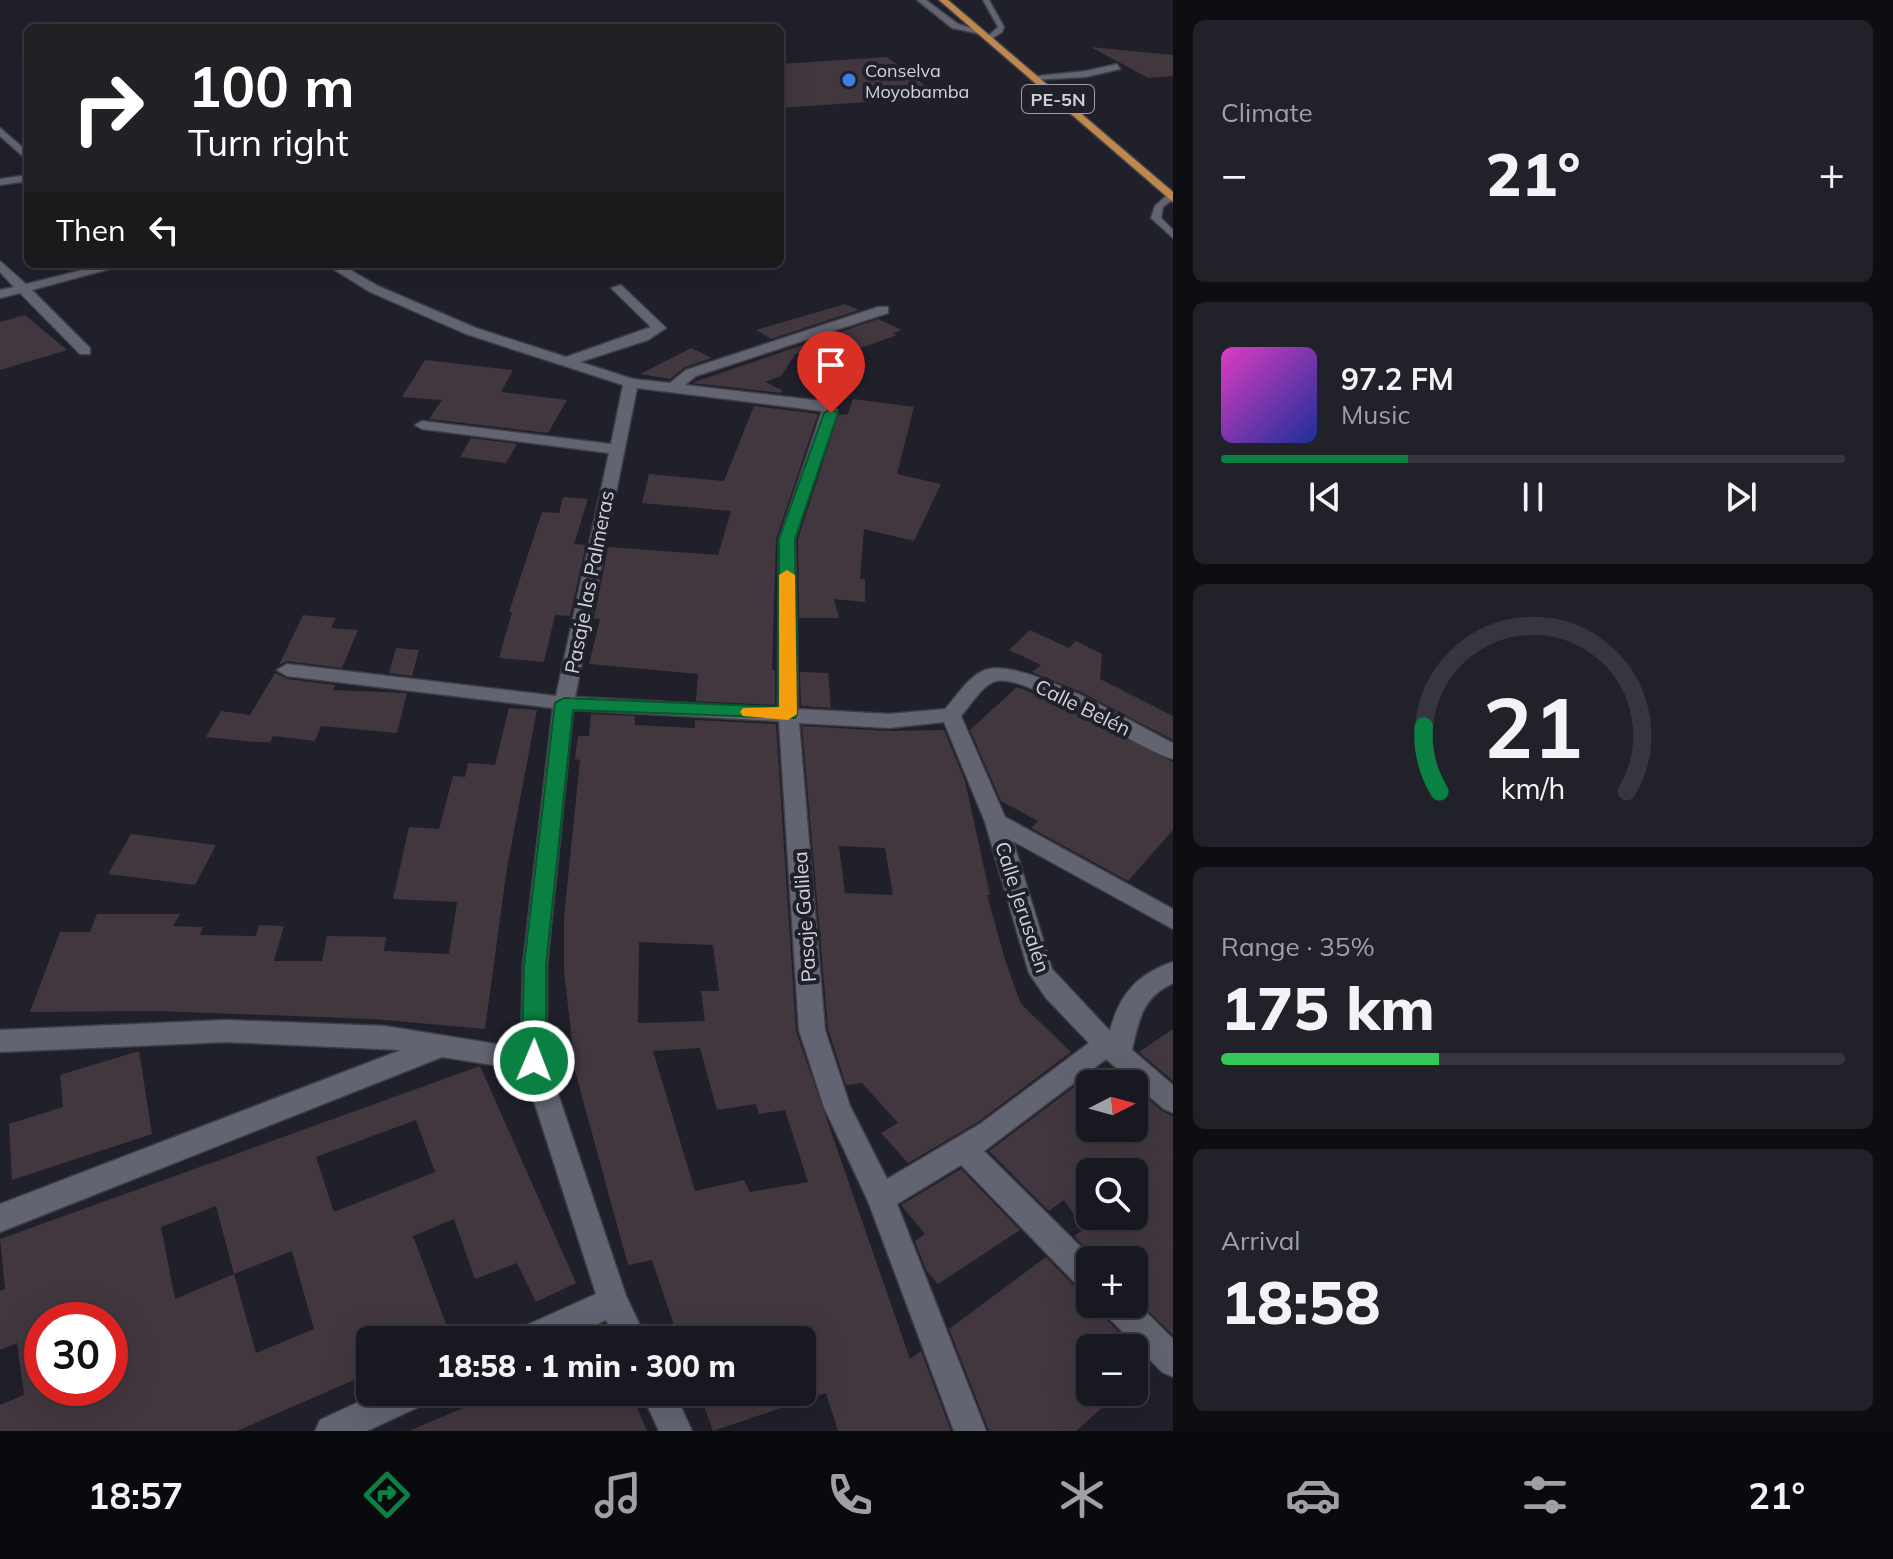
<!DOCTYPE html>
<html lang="en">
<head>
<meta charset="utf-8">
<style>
	:root { --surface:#171820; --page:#202129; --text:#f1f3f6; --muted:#9ea0a5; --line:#36373e; --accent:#0b8043 }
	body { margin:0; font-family:Mulish,sans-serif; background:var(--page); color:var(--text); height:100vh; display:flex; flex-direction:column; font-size:30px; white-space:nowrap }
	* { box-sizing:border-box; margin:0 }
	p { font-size:26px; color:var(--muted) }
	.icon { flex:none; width:44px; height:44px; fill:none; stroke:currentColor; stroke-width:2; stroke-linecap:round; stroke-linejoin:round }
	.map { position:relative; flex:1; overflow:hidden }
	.details { display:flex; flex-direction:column; gap:20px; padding:20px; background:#0d0d12; width:720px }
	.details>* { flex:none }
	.guide { position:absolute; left:24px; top:24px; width:760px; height:244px; border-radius:12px; box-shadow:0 8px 32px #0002,0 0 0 2px var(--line); background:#202124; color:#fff; overflow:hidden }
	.needle { width:52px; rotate:84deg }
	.controls { position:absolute; left:1076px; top:1070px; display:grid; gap:16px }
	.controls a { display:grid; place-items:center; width:72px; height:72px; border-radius:12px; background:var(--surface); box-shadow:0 8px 32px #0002,0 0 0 2px var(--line); font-size:40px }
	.speed { position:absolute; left:24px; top:1302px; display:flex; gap:16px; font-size:40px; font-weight:700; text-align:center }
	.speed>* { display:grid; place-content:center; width:104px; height:104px; border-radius:50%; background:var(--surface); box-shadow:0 8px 32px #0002,0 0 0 2px var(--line); line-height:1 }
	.speed .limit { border:12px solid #d22; background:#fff; color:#111 }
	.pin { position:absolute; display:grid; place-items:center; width:68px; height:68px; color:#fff; margin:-82px -34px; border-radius:50% 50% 50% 0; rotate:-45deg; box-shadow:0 0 8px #0007 }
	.pin .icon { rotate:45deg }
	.me { position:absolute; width:88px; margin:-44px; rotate:1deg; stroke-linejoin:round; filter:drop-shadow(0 0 6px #0008) }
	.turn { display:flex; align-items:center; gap:28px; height:168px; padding:0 32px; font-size:36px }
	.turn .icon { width:104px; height:104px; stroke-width:2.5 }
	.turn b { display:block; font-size:56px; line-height:68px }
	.then { display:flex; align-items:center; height:76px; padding:0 32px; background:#0003; gap:16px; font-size:30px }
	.big { font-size:60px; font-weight:800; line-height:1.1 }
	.details .card { flex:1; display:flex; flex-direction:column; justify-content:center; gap:12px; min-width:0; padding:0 28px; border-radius:12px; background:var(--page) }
	.details .dial { align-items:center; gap:0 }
	.dial svg { height:208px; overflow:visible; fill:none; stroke:var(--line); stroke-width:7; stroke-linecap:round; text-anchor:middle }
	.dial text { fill:var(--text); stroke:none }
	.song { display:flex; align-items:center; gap:24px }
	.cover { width:96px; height:96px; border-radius:12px; background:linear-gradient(135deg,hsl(310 70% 55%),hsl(230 70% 35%)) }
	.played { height:8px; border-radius:4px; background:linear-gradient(90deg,var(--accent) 30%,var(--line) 30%) }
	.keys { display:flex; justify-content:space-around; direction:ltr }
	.heat { display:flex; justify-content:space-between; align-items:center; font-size:44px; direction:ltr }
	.charge { height:12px; border-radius:6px; background:linear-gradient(90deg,#34c759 35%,var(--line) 0) }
	.trip { position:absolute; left:356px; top:1326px; width:460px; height:80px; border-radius:12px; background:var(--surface); box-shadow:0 8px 32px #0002,0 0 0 2px var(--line); font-weight:800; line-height:80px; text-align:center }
	.tabs { display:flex; height:128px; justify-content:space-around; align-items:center; background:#090a0d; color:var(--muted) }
	.tabs .icon { width:56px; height:56px }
	.tabs .active { color:var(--accent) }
	.tabs b { font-size:36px; color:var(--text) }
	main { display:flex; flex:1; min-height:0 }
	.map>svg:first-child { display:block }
	.building { fill:#42373e; fill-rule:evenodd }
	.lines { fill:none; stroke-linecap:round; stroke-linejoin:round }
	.service-casing { stroke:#3d3e47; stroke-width:3 }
	.minor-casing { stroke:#3d3e47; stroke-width:3 }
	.trunk-casing { stroke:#3d3e47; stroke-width:3 }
	.service { fill:#636471; fill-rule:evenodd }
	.minor { fill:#636471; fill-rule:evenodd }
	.trunk { fill:#be874d; fill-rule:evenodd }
	.route { fill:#0b8043; stroke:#07532c; stroke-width:2 }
	.slow { fill:#f59e0b }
	.shop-dot { fill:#3f7fe0; stroke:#1f202a; stroke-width:3 }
	.labels { text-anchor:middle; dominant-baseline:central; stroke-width:8; stroke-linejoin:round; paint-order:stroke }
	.far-poi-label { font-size:18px; fill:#d2d3da; stroke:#1f202a; text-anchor:start }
	.shield { fill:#1f202a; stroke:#9c9da5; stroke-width:2 }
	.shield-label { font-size:18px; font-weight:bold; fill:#d2d3da }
	.street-label { font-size:20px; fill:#d2d3da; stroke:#1f202a }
</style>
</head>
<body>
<main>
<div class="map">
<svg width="1173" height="1431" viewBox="0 0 1173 1431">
	<rect width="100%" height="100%" fill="#1f202a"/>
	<path class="building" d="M1091 47 1173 55V76L1148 78Z
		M887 57 941 97 780 108V64Z
		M845 304 859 310 771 339 756 330Z
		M25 315 67 350 0 370V322Z
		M878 319 902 330 893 333 897 335 841 355 830 350 807 359 796 353 781 376 765 382 782 390 781 393 692 383Z
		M691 348 712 358 685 367 670 379 640 374Z
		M425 360 513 370 501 392 567 400 548 433 429 419 442 400 402 397Z
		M853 399 914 407 897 474 941 484 914 541 864 529 860 579H865V602L834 599 839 618H799L798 539 838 415 848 414Z
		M754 406 818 414 776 539 772 670H775V705L696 701 698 674 589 664 600 619 594 618 608 547 718 555 731 511 642 503 649 474 724 481Z
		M471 438 517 444 506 463 460 457Z
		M563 497 588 499 574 544 586 545 570 616 555 615 544 662 499 658 512 612H509L542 512 559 513Z
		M303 615 336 618 331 628 358 630 342 668 287 661 279 665Z
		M1030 630 1069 648 1076 641 1102 654 1100 679 1173 716V740L1081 692 1032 672 1041 665 1009 650Z
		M396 648 419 650 412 676 389 673Z
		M800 672 828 673 831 708 801 706Z
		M275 673 287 679 335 685 333 690 407 693 397 733 321 726 315 741 273 736 270 742H256L206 737 221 711 250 715Z
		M1017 687 1055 702 1173 762V830L1128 881 1031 828 1038 821 1001 801 970 730Z
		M509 708 537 710 507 868 485 1029 374 1019 157 1011 30 1012 60 932H90L97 914H180L173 926 203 927 200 935 256 936 259 925 284 926 274 961H322L327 936 386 937 384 951 449 954 457 902 393 899 409 827 439 829 453 776 465 777 468 763 495 765Z
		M591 714 635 716V725L695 728V720L776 724 796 1031 910 1359 921 1351 951 1431H838L826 1393 713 1431 699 1392H813L802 1354V1340H679L652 1260 628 1265 574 1067 571 1033 574 1032H571L564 971V917L580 760 575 759 578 736H589ZM639 942 713 945 719 991H701L705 1021 638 1023ZM700 1048 717 1110 756 1104 759 1114 785 1110 808 1182 750 1192 744 1180 695 1191 653 1051Z
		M802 726 889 731 944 730 965 781 990 895H987L1006 963 1021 1004 1071 1052 978 1122 908 1163 881 1133 898 1123 862 1083 846 1085 828 1029ZM839 846 885 848 893 895 845 893Z
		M131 834 216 845 195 885 108 874Z
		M1173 1029V1081L1139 1052Z
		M139 1051 152 1134 12 1180 9 1124 63 1107 60 1075Z
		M480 1066 576 1283 536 1302 517 1263 475 1279 454 1219 413 1236 452 1340H370V1373L237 1431H0V1405L24 1395 17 1343 0 1350V1291L5 1289 0 1239ZM416 1120 435 1172 334 1212 316 1157ZM216 1206 234 1274 175 1299 161 1227ZM292 1251 314 1329 256 1353 234 1274ZM42 1320H110V1388H42Z
		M1090 1075V1128H1134V1087L1162 1111 1173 1116V1335L1134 1297V1260H1097L1074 1236 1084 1229 1064 1200 1049 1211 989 1151ZM1090 1172H1134V1216H1090Z
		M961 1169 1020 1230 938 1284 926 1270 915 1241 925 1234 901 1205Z
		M1046 1257 1077 1289 1090 1295V1304H1099L1104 1317 1151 1365 1134 1380V1348H1090V1392H1120L1076 1431H989L949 1329Z
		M520 1392H630L647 1431H409L475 1403 477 1408Z"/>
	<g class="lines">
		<g class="service-casing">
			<path id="service" d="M983 0H989L1004 27 1002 32 988 41 986 38 998 27Z
				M1168 194H1173V199L1163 207 1161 218 1173 230V238L1151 218 1155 206Z"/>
		</g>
		<g class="minor-casing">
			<path id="minor" d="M917 0H926L958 24 984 32 980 34 952 28Z
				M1117 64 1120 69 1086 77 1032 80 1028 77 1086 71Z
				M0 128 28 152V161L0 136Z
				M28 175V181L0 185V179Z
				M0 261 26 284 107 264H128L32 290 90 348V354H80L20 293 0 298V290L14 287 0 272Z
				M325 264H340L378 286 476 328 566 357 651 327 611 288 621 285 666 328 648 340 580 362 633 379 670 383 686 370 878 307H888V313L696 376 685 385 822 401 837 410 795 539 798 709 889 714 945 709C957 696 968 677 985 670 1022 656 1137 725 1173 743V759C1137 749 1027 673 996 681 982 685 971 705 961 716L1005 817 1173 909V929L1013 841 1052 969 1110 1031C1119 995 1137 974 1173 962V983C1142 998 1139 1019 1132 1050L1173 1085V1113L1164 1109 1106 1059 984 1151 1094 1260H1090V1292L1079 1287 961 1165 897 1204 986 1431H954L868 1201 824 1107 799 1030 779 721 573 710 547 965V1061L626 1296 647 1340H616L606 1320 563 1340H514L518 1329 596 1294 524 1070 442 1057 0 1232V1204L401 1050 226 1042 0 1052V1030L226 1020 385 1026 521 1048 523 965 553 708 287 676 277 670 287 664 556 696 609 453 422 429 415 425 422 421 611 444 623 385 466 334 370 292ZM637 388 822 411 779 539 778 708 575 697ZM944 722 985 822 1029 973 1046 998 1089 1043 980 1124 887 1179 850 1106 825 1030 799 723 889 728Z
				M1134 1300 1173 1339V1377L1162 1372 1106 1315 1102 1304H1134Z
				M380 1392H432L427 1403 367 1431H315L320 1420Z
				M641 1392H674L692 1431H659Z"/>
		</g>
		<g class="trunk-casing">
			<path id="trunk" d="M939 0H948L1173 192V202Z"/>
		</g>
		<use href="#service" class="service"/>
		<use href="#minor" class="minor"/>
		<use href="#trunk" class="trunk"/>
	</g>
	<path class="route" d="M831 409 838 413 795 539 797 714 795 718 573 710 546 965V1061L542 1068 534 1071 525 1068 522 1061 524 965 555 703 564 698 779 707V539L824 413Z"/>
	<path class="slow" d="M787 570 795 575 797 714 788 720 743 716 740 712 743 708 779 707V575Z"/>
	<circle class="shop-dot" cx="849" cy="80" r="8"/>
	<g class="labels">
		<g class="far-poi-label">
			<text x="865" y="70">Conselva<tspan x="865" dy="21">Moyobamba</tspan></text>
		</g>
		<rect class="shield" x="1022" y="85" width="72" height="28" rx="6"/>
		<g class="shield-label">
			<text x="1058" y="99">PE-5N</text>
		</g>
		<g class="street-label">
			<text transform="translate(589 582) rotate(-79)">Pasaje las Palmeras</text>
			<text transform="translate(1083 707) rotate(26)">Calle Belén</text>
			<text transform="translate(1023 907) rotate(72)">Calle Jerusalén</text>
			<text transform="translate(804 917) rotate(-94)">Pasaje Galilea</text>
		</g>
	</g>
</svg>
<div class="controls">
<a><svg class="needle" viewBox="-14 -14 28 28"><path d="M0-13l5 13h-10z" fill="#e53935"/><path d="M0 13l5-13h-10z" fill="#9ea0a5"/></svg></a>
<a><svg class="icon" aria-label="search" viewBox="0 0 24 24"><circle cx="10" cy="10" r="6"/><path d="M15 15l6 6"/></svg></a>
<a>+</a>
<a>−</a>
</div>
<div class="speed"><div class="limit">30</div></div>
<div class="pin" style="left:831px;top:413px;background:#d93025"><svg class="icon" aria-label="arrive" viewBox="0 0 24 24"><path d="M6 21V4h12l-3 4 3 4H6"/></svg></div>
<svg class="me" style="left:534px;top:1061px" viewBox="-20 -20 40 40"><circle r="17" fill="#0b8043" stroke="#fff" stroke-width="3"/><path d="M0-11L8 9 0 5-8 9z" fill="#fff"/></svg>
<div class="trip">18:58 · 1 min · 300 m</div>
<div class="guide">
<div class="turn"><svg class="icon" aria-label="right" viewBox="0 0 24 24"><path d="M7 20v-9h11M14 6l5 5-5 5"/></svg><div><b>100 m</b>Turn right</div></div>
<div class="then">Then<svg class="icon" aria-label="left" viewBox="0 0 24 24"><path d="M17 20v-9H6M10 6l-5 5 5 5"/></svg></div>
</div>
</div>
<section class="details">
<div class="card"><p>Climate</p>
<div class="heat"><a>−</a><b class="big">21°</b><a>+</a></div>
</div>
<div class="card">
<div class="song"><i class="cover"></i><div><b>97.2 FM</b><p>Music</p></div></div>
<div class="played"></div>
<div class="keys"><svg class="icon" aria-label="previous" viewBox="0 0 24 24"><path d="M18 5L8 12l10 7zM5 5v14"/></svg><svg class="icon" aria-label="pause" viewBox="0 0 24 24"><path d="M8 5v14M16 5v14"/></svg><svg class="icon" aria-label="next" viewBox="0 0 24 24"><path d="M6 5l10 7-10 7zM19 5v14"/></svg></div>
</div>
<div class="card dial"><svg viewBox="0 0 100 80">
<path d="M14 69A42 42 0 1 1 86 69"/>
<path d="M14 69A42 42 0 0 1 8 44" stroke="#0b8043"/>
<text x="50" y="56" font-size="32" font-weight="700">21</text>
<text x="50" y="72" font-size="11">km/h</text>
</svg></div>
<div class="card"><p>Range · 35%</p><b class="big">175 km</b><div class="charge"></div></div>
<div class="card"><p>Arrival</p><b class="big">18:58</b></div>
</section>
</main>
<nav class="tabs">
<b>18:57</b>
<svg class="icon active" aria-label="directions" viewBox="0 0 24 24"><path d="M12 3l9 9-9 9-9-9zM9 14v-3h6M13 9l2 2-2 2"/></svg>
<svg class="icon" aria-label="music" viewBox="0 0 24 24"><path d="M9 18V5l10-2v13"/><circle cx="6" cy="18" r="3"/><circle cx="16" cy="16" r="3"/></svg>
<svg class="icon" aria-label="phone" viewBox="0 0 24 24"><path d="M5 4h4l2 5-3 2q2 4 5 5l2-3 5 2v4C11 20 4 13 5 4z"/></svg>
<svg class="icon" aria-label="climate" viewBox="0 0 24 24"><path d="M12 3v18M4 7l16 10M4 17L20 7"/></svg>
<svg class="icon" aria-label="car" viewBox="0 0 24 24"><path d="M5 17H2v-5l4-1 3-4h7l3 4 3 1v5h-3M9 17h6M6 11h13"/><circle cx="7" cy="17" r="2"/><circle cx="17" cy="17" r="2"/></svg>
<svg class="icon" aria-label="filters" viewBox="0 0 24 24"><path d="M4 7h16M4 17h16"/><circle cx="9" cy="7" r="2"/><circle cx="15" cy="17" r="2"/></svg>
<b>21°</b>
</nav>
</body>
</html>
